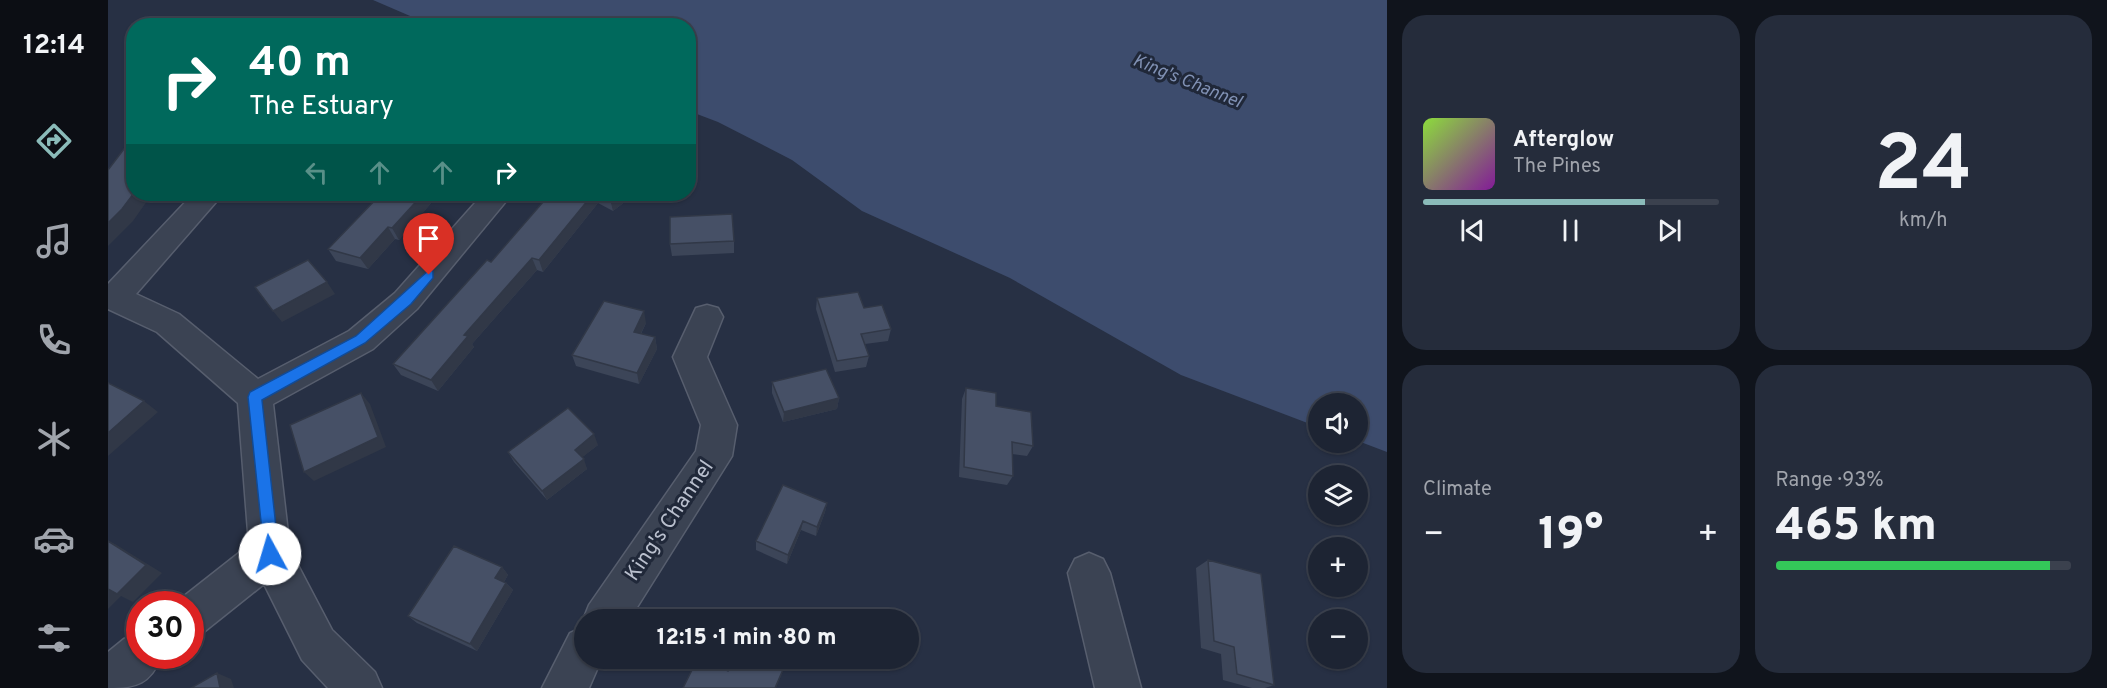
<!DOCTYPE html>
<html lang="en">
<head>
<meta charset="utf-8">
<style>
	:root { --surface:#1d2433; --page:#252c3b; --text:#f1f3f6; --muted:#a0a4ac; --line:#3b414e; --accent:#8bbbb9 }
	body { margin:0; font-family:Overpass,sans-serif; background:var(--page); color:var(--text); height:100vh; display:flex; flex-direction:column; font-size:22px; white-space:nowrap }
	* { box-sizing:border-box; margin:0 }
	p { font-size:20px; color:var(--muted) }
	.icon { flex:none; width:33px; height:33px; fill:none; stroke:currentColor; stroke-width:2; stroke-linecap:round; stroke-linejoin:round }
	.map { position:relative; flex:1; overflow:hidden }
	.sheet { display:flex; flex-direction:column; gap:15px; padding:15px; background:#10141c; width:720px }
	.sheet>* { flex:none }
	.top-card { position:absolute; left:18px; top:18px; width:570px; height:183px; border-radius:24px; box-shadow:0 2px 4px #0004,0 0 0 2px var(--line); background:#00695c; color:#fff; overflow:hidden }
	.controls { position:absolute; left:1200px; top:393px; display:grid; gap:12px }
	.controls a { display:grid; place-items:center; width:60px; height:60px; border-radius:50%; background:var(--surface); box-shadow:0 2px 4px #0004,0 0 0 2px var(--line); font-size:30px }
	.speed { position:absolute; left:18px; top:591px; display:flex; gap:12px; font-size:30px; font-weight:700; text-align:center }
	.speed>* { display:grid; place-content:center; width:78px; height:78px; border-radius:50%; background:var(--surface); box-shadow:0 2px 4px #0004,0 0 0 2px var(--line); line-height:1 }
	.speed .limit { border:9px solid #d22; background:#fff; color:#111 }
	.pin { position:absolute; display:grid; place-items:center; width:51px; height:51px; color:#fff; margin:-62px -26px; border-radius:50% 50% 50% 0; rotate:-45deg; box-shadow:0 0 6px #0007 }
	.pin .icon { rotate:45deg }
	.me { position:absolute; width:66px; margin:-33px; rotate:354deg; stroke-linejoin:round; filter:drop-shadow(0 0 4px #0008) }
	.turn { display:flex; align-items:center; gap:21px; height:126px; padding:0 24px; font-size:27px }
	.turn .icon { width:78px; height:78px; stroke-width:2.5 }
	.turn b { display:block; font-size:42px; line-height:51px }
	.lanes { display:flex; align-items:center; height:57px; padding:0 24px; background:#0003; justify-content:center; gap:30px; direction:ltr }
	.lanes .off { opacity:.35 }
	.big { font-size:45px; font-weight:800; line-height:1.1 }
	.sheet .widget { flex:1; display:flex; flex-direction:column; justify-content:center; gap:9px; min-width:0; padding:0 21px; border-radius:24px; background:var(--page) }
	.sheet .dial { align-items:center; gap:0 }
	.dial b { font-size:78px; line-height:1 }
	.song { display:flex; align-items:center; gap:18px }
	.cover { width:72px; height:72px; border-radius:9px; background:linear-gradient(135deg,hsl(90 70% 55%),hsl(290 70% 35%)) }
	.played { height:6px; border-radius:3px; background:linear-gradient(90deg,var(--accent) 75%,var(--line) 75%) }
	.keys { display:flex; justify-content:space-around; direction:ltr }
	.heat { display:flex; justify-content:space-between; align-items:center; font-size:33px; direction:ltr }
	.charge { height:9px; border-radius:4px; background:linear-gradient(90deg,#34c759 93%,var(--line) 0) }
	.sheet .tiles { flex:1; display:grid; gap:15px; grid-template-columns:repeat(2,1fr) }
	.trip { position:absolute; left:466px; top:609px; width:345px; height:60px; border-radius:30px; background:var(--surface); box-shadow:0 2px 4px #0004,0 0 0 2px var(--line); font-weight:800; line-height:60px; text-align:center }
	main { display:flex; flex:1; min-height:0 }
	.tabs { display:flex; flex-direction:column; width:108px; justify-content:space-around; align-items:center; background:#0c0e14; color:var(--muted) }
	.tabs .icon { width:42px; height:42px }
	.tabs .current { color:var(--accent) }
	.tabs b { font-size:27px; color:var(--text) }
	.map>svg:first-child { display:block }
	.water { fill:#3d4c6d }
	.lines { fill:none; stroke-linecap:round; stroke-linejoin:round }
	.minor-casing { stroke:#575e6e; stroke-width:3 }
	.minor { fill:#3b4353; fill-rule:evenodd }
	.wall { fill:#3c4558 }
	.shaded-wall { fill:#313847 }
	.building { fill:#465066; stroke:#313847; stroke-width:1.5 }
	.route { fill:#1a73e8; stroke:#114b97; stroke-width:1.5 }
	.labels { text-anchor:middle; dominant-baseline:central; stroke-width:6; stroke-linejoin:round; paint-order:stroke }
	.far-water-label { font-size:18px; font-style:italic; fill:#8091b4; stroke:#202839 }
	.street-label { font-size:21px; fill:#b9bfcd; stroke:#202839 }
</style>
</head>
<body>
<main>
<nav class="tabs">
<b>12:14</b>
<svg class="icon current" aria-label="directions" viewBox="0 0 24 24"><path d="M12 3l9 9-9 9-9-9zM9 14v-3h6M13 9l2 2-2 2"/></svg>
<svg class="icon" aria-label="music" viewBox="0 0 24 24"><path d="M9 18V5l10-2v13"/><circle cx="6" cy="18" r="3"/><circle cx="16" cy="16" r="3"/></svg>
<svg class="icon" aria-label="phone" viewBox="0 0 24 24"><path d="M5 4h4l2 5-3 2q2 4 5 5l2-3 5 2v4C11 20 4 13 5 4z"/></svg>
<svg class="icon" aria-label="climate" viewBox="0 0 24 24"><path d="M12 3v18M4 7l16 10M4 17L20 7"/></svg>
<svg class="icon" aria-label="car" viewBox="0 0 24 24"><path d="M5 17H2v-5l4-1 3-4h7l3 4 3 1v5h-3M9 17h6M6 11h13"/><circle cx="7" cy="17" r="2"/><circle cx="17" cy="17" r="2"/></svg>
<svg class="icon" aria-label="filters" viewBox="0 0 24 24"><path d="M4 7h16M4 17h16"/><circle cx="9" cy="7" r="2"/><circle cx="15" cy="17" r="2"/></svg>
</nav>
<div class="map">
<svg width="1279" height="688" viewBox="0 0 1279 688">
	<rect width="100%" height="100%" fill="#273044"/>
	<path class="water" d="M265 0H1279V452L1250 441V404H1210V427L1073 375 902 278 754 211 684 160 610 122 581 111 580 26 323 25Z"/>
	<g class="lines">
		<g class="minor-casing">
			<path id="minor" d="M85 194H115L28 294 71 314 150 379 241 331 287 293 375 194H404L309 309 265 349 165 404 182 550 224 630 267 672 274 688H220L194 660 156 584 97 631 82 637V604H66L141 545 130 403 49 332 0 309V284Z
				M599 305 610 308 615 317 599 357 629 425 624 456 521 620H477V626L475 620 481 605 588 451 593 425 565 357 588 308Z
				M981 553 995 559 1002 573 1033 688H987L960 573 967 559Z
				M477 626V658H494L481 688H434L462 633Z
				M32 633V656H54C42 684 29 688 0 688V652L16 639Z"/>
		</g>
		<use href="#minor" class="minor"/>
	</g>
	<path class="wall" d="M273 194H331L291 240 287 239 260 269 228 261 220 249Z
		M442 194H527L505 211 490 203 435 272 429 270 364 344 366 347 330 391 293 375 285 364 383 262Z
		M626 241V253L564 256 562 244Z
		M709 298 783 329 780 341 757 344 761 356 758 367 727 372 708 309Z
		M538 323 533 334 547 337 549 349 531 384 468 366 464 355Z
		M664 382 731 398 729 409 675 422 664 393Z
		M858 388 888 406 925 446 919 456 904 454 905 476 899 485 851 477 854 399Z
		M490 445 474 457 479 469 439 500 406 462 400 452Z
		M719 503 717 512 708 536 693 530 679 564 648 550V541Z
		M1100 560 1166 685 1157 688H1144L1115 680 1113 654 1093 648 1088 568Z
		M394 567 400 575 396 582 398 583 405 590 369 651 309 623 300 616Z"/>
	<path class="shaded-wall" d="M26 193V194H44L25 221 0 246V223Z
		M315 194H331L291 240 284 228Z
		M485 194H488L490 203 435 272 431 260Z
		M509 194H527L505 211 502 199Z
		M280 227 287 239 260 269 252 258Z
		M424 258 429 270 364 344 366 347 330 391 323 380 356 335Z
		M219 282 227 294 174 322 165 311Z
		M536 311 538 323 528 343 526 332Z
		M547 337 549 349 531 384 529 373Z
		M253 393 262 404 278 447 206 481 196 472Z
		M731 398 729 409 675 422 676 412Z
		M36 401 50 412 0 456V433Z
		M486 434 490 445 471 460 467 450Z
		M476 459 479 469 439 500 434 491Z
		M719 503 717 512 708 536 709 527Z
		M695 521 693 530 679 564 680 555Z
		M0 541 7 544 54 573 25 602 13 596 0 609Z
		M394 567 400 575 394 585 387 578Z
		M398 583 405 590 369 651 362 644Z
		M677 665 675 671 668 688H667Z
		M109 673 123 679 126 688H112Z"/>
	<path class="building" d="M19 145H26V193L14 209 0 223V170Z
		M273 194H315L284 228 280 227 252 258 220 249Z
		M442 194H485L431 260 424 258 356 335 360 336 323 380 285 364 379 260 383 262Z
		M492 194H509L502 199Z
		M624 214 626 241 562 244V217Z
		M200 260 219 282 165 311 147 287Z
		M750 292 756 308 774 305 783 329 753 334 761 356 729 361 709 298Z
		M496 301 536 311 526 332 547 337 529 373 464 355Z
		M718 369 731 398 676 412 664 382Z
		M0 383 36 401 0 433Z
		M858 388 888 393V406L923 412 925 446 904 442 905 476 856 467Z
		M253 393 270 437 196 472 182 425Z
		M460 408 486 434 467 450 476 459 434 491 400 452Z
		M675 485 719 503 709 527 695 521 680 555 648 541Z
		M0 541 38 565 9 594 0 589Z
		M346 546 394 567 387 578 398 583 362 644 300 616Z
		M1100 560 1153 574 1166 685 1129 674 1126 647 1106 641Z
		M590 658H596L620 671 626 658H663L677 665 667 688H575Z
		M109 673 112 688H83Z"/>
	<path class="route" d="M321 270 325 271V278L303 304 257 343 154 400 171 554 168 560 162 562 157 560 140 397 142 392 248 336Z"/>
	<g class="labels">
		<g class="far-water-label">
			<text transform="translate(1079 82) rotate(22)">King's Channel</text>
		</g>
		<g class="street-label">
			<text transform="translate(562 521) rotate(-56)">King's Channel</text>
		</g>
	</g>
</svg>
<div class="controls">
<a><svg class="icon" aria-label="sound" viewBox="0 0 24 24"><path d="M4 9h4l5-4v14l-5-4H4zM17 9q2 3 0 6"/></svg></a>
<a><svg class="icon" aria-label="layers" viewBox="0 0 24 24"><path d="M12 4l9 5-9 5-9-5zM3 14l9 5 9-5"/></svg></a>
<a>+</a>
<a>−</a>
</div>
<div class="speed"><div class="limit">30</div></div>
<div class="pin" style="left:321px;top:275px;background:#d93025"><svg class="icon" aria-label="arrive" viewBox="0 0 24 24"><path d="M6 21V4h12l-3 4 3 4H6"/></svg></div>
<svg class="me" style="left:162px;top:554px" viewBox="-20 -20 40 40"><circle r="19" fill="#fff"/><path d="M0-13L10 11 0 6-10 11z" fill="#1a73e8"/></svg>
<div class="trip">12:15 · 1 min · 80 m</div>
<div class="top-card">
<div class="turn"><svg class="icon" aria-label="right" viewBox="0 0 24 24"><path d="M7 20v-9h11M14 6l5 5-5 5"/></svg><div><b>40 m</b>The Estuary</div></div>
<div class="lanes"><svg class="icon off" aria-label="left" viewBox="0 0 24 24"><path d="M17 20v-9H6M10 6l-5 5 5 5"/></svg><svg class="icon off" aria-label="ahead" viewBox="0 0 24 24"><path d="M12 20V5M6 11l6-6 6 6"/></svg><svg class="icon off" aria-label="ahead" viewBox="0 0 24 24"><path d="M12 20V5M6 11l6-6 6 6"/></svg><svg class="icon" aria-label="right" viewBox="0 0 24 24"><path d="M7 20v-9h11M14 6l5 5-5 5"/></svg></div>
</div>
</div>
<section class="sheet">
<div class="tiles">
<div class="widget">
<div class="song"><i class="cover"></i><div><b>Afterglow</b><p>The Pines</p></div></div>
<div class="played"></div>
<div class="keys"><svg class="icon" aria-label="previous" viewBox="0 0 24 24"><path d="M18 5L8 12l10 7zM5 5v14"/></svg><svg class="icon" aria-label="pause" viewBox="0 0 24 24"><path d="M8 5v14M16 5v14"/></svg><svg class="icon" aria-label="next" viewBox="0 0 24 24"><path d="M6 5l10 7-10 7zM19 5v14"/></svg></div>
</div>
<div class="widget dial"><b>24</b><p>km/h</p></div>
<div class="widget"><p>Climate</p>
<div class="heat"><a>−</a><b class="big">19°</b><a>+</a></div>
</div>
<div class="widget"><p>Range · 93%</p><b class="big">465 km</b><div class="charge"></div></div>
</div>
</section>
</main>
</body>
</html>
